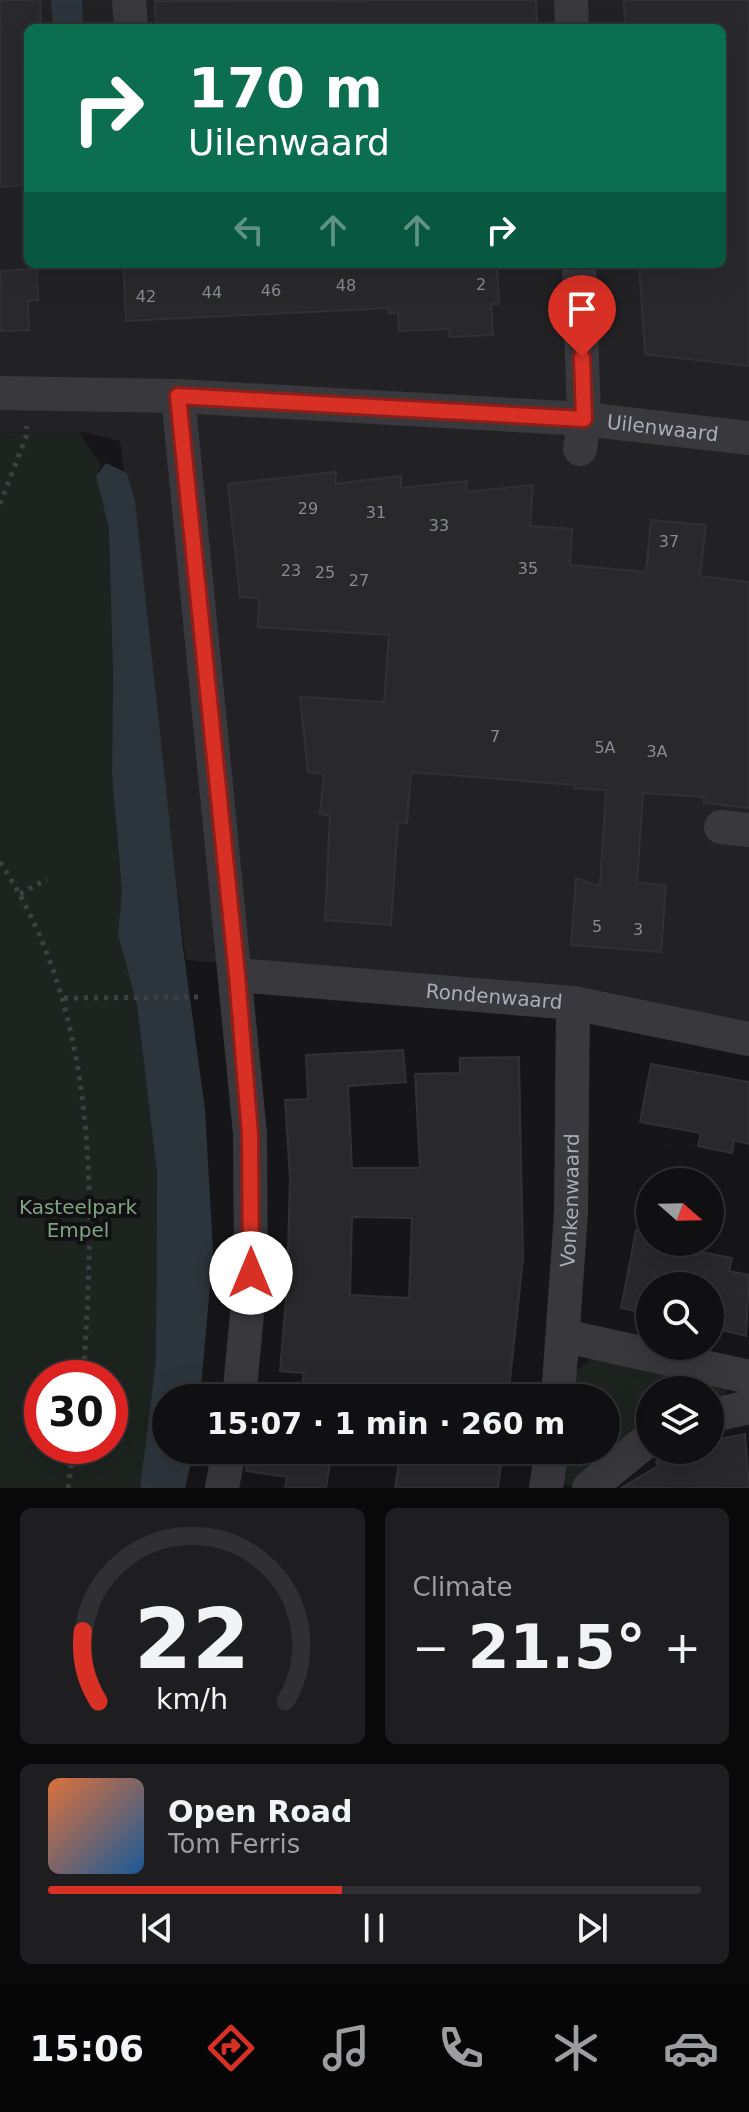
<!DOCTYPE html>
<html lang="en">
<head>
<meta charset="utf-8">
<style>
	:root { --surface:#101012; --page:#1e1e20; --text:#f1f3f6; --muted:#9c9d9f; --line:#303032; --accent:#d93025 }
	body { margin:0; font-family:"DejaVu Sans",sans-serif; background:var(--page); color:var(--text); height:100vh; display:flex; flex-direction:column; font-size:30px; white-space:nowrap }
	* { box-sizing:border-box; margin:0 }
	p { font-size:26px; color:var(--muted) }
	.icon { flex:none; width:44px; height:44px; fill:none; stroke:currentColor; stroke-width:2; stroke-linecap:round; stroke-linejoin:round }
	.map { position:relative; height:1488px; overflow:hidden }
	.sheet { display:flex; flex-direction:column; gap:20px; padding:20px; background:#09090a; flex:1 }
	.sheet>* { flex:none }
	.guide { position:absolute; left:24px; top:24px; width:702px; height:244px; border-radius:12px; box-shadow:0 8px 32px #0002,0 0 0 2px var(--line); background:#0b6e4f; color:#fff; overflow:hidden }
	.needle { width:52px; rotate:110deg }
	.controls { position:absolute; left:636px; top:1168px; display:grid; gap:16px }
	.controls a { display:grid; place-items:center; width:88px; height:88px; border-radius:50%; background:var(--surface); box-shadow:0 8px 32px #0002,0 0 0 2px var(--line); font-size:40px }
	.speed { position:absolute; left:24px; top:1360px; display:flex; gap:16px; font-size:40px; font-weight:700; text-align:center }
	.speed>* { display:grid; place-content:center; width:104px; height:104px; border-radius:50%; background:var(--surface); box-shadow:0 8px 32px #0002,0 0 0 2px var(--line); line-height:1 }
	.speed .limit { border:12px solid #d22; background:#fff; color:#111 }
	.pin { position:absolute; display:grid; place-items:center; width:68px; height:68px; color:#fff; margin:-82px -34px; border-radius:50% 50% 50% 0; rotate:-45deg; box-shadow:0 0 8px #0007 }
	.pin .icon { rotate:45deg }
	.me { position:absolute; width:88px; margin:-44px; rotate:0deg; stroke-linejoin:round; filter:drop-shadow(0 0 6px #0008) }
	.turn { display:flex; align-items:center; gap:28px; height:168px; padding:0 32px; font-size:36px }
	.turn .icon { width:104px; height:104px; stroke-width:2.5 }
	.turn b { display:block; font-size:56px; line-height:68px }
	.lanes { display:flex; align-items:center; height:76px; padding:0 32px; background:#0003; justify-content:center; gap:40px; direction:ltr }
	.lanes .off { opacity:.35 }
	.big { font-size:60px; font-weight:600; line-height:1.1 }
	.sheet .card { flex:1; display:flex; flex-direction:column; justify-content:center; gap:12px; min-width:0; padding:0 28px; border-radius:12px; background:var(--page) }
	.sheet .dial { align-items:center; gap:0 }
	.dial svg { height:208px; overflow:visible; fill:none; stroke:var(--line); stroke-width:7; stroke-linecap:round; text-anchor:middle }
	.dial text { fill:var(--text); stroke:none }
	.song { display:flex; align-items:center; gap:24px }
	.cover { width:96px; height:96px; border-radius:12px; background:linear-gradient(135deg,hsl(20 70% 55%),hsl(210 70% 35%)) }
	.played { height:8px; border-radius:4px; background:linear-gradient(90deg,var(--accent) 45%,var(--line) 45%) }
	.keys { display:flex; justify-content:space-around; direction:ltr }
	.heat { display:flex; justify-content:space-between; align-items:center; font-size:44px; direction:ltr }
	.sheet .tiles { flex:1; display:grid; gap:20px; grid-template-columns:1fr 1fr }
	.card:last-child { grid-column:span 2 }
	.trip { position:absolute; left:152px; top:1384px; width:468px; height:80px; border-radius:40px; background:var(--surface); box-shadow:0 8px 32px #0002,0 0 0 2px var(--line); font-weight:600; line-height:80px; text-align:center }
	.tabs { display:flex; height:128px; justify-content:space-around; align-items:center; background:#060607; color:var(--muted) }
	.tabs .icon { width:56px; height:56px }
	.tabs .selected { color:var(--accent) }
	.tabs b { font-size:36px; color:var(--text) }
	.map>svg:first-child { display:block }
	.built { fill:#222225; fill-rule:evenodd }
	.green { fill:#1d231e; fill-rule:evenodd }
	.water { fill:#2d353c }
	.building { fill:#29292c; stroke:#313034; stroke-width:2; fill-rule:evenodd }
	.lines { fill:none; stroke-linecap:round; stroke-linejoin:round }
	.path { stroke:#3e3f44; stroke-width:5; stroke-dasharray:4 6; stroke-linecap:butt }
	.minor { stroke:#38383d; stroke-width:34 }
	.route-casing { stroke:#8d1f18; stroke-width:20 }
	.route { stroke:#d93025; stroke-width:14 }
	.labels { text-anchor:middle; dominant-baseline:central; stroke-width:8; stroke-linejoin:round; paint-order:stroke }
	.number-label { font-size:16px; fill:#888b94 }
	.street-label { font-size:20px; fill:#a9adb8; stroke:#111113 }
	.park-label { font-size:20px; fill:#80a283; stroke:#111113 }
</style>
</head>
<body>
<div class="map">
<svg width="749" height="1488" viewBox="0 0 749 1488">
	<rect width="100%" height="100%" fill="#161618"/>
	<path class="built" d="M0 0H749V1022L565 988 186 960 120 441 78 431 0 433ZM28 28H722V264H28Z"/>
	<path class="green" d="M78 431 101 465 96 476 109 529 113 675 112 775 122 891 118 935 137 1005 157 1173 156 1360 140 1488H0V433ZM42 1378H110V1446H42Z
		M594 1357 726 1385C728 1397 719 1399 710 1403V1390H650V1427L577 1488 562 1483 565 1450H606V1398H572L578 1369Z"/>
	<path class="water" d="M51 0H82L83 28H53Z
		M106 463 127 473 135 501 183 947 205 1110 213 1251 200 1398H166V1450H194L185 1488H140L156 1360 157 1173 137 1005 118 935 122 891 112 775 113 675 109 529 96 476Z"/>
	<path class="building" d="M0 0H40L41 28H28V185L0 187Z
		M536 0 537 28H156L155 1Z
		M624 0H749V366L645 354 639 264H722V28H625Z
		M123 264H497L499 304H491L493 335 450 337 449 329 399 331 398 313H389L388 308 126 321Z
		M37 269 38 300 28 301 29 330 0 331V271Z
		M336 472 335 484 401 476V488L467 481 466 492 533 485 530 526 572 529 570 565 646 572 651 520 706 525 700 576 749 582V808L704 803V797L643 793 637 883 666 885 661 952 571 945 576 878 600 886 606 790 574 788 575 785 411 772 407 823 398 822 391 925 325 920 330 816 320 814 324 774 308 772 300 697 384 702 389 635 258 627 259 598 240 597 228 484Z
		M403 1050 406 1082 348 1086 352 1168H420L415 1074 460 1073V1058L519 1057 523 1259 508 1398H300L304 1373 280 1371 287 1288 290 1177 285 1100 308 1099 306 1055ZM352 1217 412 1218 409 1298 350 1295Z
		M651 1064 749 1082V1144L734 1140 732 1153 698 1146 701 1133 640 1122Z
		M636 1230 650 1231V1242L732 1258 729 1271 749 1275 746 1336 710 1327V1286H650V1314L621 1308Z
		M745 1434 749 1488H621L658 1466 656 1462 676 1450H710V1441Z
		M248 1450H332L326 1488H285L287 1477 246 1471Z
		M401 1450H503L498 1488H395Z"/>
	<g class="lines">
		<path class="path" d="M0 504 26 437 27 426
			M0 862C101 1015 95 1203 83 1378
			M20 894 47 879
			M64 998 203 997
			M68 1488 74 1446"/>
		<g class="minor">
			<path d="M129 0 131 28"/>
			<path d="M571 0 572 28"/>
			<path d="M579 264 584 419 580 449"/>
			<path id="s1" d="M0 393 178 396 584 419 749 438"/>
			<path d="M178 396 250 1134 251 1273 239 1398"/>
			<path d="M721 827 749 830"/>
			<path id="s2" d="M237 975 573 1003 749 1039"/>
			<path d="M565 1336 749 1377"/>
			<path id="s3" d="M558 1398 571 1213 573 1003"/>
			<path d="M710 1416 749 1407"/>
			<path d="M222 1488 229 1450"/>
			<path d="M546 1488 552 1450"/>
			<path d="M589 1488 650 1438"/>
		</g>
	</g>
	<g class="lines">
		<g class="route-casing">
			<path id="route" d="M251 1273 250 1134 237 975 178 396 584 419 582 357"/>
		</g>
		<use href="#route" class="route"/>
	</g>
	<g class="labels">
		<g class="number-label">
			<text x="481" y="284">2</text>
			<text x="346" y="285">48</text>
			<text x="271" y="290">46</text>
			<text x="212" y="292">44</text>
			<text x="146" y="296">42</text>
			<text x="308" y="508">29</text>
			<text x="376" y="512">31</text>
			<text x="439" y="525">33</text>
			<text x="669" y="541">37</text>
			<text x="528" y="568">35</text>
			<text x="291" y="570">23</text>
			<text x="325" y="572">25</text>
			<text x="359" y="580">27</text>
			<text x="495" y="736">7</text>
			<text x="605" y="747">5A</text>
			<text x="657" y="751">3A</text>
			<text x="597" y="926">5</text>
			<text x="638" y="929">3</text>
		</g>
		<g class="street-label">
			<text stroke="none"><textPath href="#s1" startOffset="664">Uilenwaard</textPath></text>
			<text stroke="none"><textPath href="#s2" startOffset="258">Rondenwaard</textPath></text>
			<text stroke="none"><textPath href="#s3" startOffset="198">Vonkenwaard</textPath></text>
		</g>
		<g class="park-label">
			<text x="78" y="1207">Kasteelpark<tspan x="78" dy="23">Empel</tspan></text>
		</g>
	</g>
</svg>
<div class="controls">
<a><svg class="needle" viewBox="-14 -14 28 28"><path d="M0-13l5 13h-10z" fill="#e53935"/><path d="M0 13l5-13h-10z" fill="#9c9d9f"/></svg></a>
<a><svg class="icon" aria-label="search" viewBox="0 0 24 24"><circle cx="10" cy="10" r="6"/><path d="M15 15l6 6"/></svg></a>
<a><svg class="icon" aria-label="layers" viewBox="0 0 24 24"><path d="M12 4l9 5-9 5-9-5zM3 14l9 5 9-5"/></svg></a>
</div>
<div class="speed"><div class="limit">30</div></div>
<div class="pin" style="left:582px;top:357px;background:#d93025"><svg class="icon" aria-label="arrive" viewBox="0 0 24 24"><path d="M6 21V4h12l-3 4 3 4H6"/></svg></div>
<svg class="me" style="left:251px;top:1273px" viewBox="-20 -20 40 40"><circle r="19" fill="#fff"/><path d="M0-13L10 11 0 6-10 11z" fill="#d93025"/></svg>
<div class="trip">15:07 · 1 min · 260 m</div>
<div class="guide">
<div class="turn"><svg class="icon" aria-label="right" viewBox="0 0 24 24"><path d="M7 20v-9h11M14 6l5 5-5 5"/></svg><div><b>170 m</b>Uilenwaard</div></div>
<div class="lanes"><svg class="icon off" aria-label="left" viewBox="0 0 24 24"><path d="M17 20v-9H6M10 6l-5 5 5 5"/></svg><svg class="icon off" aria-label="ahead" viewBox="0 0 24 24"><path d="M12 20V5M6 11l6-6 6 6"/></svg><svg class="icon off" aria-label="ahead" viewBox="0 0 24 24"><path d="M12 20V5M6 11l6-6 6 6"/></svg><svg class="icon" aria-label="right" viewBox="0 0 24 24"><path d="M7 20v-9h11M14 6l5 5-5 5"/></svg></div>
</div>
</div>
<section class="sheet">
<div class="tiles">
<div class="card dial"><svg viewBox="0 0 100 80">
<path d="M14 69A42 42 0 1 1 86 69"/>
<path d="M14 69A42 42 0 0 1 8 42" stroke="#d93025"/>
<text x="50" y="56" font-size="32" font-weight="700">22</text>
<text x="50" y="72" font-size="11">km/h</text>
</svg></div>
<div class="card"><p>Climate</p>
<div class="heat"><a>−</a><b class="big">21.5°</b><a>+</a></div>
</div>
<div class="card">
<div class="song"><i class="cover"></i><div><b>Open Road</b><p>Tom Ferris</p></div></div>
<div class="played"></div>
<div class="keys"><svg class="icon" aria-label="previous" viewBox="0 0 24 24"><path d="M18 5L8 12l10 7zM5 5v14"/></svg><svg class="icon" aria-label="pause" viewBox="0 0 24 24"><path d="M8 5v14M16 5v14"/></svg><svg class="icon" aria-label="next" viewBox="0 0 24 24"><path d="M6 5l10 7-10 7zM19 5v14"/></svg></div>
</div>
</div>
</section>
<nav class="tabs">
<b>15:06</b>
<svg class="icon selected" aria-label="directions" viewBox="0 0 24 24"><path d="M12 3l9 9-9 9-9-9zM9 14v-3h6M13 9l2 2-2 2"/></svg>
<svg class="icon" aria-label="music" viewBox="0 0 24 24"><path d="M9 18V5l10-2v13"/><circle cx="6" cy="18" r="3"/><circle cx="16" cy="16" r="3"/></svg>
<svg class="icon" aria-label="phone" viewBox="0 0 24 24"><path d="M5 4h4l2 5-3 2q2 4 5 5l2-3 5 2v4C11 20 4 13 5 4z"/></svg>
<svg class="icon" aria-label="climate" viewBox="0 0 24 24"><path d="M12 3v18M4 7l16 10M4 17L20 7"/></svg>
<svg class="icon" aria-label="car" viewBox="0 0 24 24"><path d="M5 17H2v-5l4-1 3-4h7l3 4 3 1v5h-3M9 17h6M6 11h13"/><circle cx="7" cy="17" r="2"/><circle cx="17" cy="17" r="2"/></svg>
</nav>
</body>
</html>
